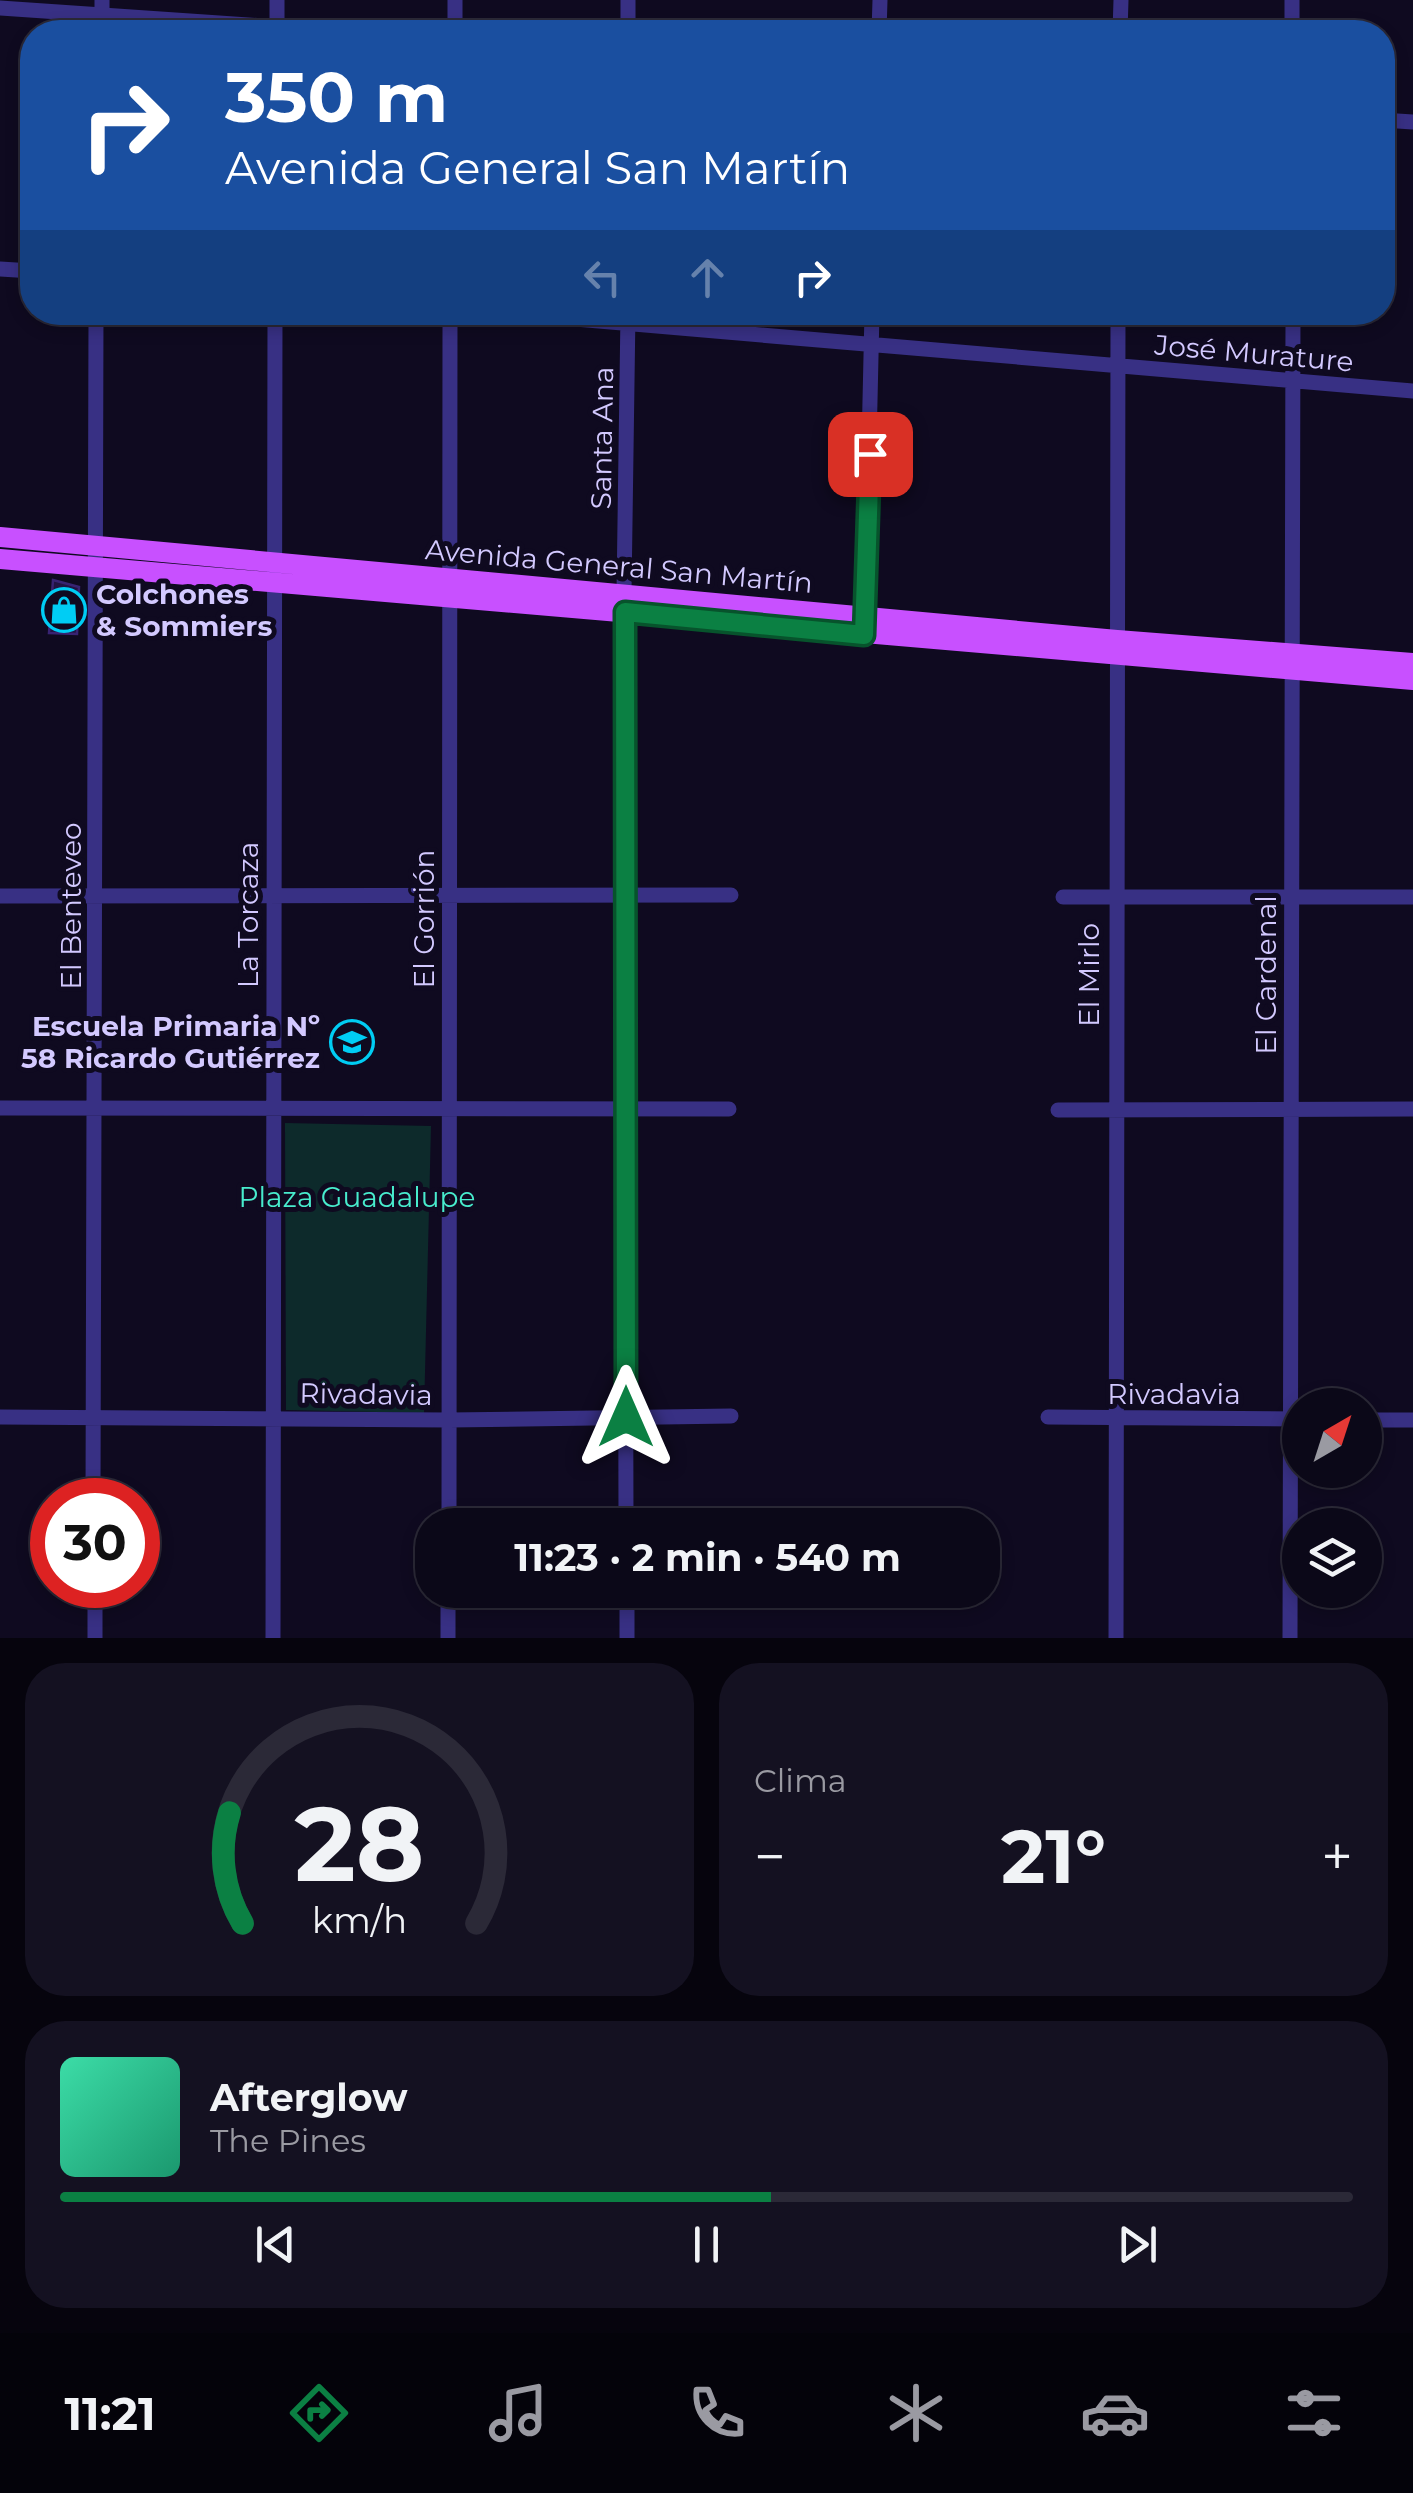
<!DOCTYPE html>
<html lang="es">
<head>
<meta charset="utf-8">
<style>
	:root { --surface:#0b0818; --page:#141121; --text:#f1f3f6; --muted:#9a9aa2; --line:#2b2937; --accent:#0b8043 }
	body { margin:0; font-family:Montserrat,sans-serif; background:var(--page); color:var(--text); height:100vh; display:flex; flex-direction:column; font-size:38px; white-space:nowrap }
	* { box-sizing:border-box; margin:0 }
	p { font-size:32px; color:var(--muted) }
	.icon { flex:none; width:55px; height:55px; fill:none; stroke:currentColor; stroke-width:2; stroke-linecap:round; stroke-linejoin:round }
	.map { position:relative; height:1638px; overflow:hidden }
	.panel { display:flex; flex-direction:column; gap:25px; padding:25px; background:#06040d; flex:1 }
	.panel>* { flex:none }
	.guide { position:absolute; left:20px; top:20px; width:1375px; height:305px; border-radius:40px; box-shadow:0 5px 15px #0003,0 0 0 2px var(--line); background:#1a4fa0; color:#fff; overflow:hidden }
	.needle { width:65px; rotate:39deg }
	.tools { position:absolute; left:1282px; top:1388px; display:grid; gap:20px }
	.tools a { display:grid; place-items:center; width:100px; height:100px; border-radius:50%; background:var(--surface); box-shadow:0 5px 15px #0003,0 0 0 2px var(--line); font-size:50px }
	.speed { position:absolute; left:30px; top:1478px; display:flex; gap:20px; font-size:50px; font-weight:700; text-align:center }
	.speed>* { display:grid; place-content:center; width:130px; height:130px; border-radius:50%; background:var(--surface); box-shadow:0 5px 15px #0003,0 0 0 2px var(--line); line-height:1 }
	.speed .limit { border:15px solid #d22; background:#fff; color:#111 }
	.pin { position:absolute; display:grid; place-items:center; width:85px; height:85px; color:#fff; margin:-42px; border-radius:20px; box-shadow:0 5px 15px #0006 }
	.me { position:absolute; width:110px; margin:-55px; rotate:0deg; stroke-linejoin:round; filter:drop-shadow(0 0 8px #0008) }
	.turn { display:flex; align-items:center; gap:35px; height:210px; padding:0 40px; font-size:45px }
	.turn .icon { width:130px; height:130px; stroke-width:2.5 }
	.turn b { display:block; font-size:70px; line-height:85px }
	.lanes { display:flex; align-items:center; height:95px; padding:0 40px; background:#0003; justify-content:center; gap:50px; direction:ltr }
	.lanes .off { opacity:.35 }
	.big { font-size:75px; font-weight:700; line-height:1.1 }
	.panel .widget { flex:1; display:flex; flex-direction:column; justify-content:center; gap:15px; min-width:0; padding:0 35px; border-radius:40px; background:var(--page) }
	.panel .dial { align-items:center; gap:0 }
	.dial svg { height:260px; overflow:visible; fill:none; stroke:var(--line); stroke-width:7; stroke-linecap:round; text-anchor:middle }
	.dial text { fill:var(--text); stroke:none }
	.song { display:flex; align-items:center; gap:30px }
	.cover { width:120px; height:120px; border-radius:15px; background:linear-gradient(135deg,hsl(160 70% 55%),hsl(160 70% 35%)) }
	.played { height:10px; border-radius:5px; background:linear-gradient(90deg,var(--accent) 55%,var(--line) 55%) }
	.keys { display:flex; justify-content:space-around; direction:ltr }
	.heat { display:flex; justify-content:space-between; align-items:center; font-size:55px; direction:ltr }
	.panel .tiles { flex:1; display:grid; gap:25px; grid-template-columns:1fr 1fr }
	.widget:last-child { grid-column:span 2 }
	.trip { position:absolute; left:415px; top:1508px; width:585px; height:100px; border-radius:40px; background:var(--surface); box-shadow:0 5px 15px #0003,0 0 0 2px var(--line); font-weight:700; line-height:100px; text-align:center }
	.tabs { display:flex; height:160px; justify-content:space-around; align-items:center; background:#04030a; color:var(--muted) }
	.tabs .icon { width:70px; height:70px }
	.tabs .active { color:var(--accent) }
	.tabs b { font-size:45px; color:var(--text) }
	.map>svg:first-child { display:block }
	.green { fill:#0d2a2b }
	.building { fill:#211443; stroke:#382372; stroke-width:2.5 }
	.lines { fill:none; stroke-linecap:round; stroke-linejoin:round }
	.minor { stroke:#383084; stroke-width:15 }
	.major { stroke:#c850ff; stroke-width:20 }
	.route-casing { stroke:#07532c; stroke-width:25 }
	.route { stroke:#0b8043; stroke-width:18 }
	.labels { text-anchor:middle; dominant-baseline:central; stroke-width:10; stroke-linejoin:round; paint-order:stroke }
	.street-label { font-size:28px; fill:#d3c9ff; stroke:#0f0a20 }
	.poi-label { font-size:28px; font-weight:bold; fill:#d3c9ff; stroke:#0f0a20; text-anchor:start }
	.park-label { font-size:28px; fill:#48eccd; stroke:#0f0a20 }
</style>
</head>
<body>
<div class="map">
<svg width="1413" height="1638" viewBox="0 0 1413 1638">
	<rect width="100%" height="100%" fill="#0f0a20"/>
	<path class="green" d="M285 1123 431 1126 424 1413 286 1410Z"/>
	<path class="building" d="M53 580 79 587 77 634 49 633Z"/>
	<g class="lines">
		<path class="minor" d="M455 0V32
			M0 8 352 32
			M102 32V0
			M277 32V0
			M628 32V0
			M879 32 880 0
			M1120 32 1121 0
			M1292 32V0
			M1382 120 1413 122
			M0 269 32 271
			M493 312 1413 391
			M865 623 872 312
			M0 896 731 895
			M1063 897H1413
			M0 1108 729 1109
			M1058 1110 1413 1109
			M0 1417 449 1420 731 1416
			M1048 1417 1300 1419
			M1365 1420H1413
			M93 1500 96 312
			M449 1525 450 312
			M626 1525 624 592 628 312
			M95 1585V1638
			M627 1590V1638
			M273 1638 275 312
			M448 1638V1590
			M1116 1638 1118 312
			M1290 1638 1293 312"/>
		<path class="major" d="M0 537 1117 640 1413 663
			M0 559 1413 680"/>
	</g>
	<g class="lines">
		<g class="route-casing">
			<path id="route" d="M626 1417 625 612 864 635 870 454"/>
		</g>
		<use href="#route" class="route"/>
	</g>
	<defs>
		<g id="shop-ring" transform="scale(2.25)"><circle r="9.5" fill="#0f0a20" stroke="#00cdf4" stroke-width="1.5"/><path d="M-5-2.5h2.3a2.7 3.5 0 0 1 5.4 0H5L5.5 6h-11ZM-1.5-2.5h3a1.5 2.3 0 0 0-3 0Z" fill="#00cdf4"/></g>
		<g id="school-ring" transform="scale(2.25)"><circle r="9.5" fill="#0f0a20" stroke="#00cdf4" stroke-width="1.5"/><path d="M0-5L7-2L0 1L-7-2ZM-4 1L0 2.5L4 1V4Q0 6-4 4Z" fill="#00cdf4"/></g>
	</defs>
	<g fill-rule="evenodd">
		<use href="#shop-ring" x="64" y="610"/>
		<use href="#school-ring" x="352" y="1042"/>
	</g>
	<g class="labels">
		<g class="street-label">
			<text transform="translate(1254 353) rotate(5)">José Murature</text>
			<text transform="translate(602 438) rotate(-89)">Santa Ana</text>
			<text transform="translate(619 566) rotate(5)">Avenida General San Martín</text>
			<text transform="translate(71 906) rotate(-90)">El Benteveo</text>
			<text transform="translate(248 915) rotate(-90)">La Torcaza</text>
			<text transform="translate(424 919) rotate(-90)">El Gorrión</text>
			<text transform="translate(1089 975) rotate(-90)">El Mirlo</text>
			<text transform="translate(1266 975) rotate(-90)">El Cardenal</text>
			<text transform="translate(366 1394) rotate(1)">Rivadavia</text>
			<text x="1174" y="1394">Rivadavia</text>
		</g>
		<g class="poi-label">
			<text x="96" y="594">Colchones<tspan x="96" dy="32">&amp; Sommiers</tspan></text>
			<text x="320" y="1026" text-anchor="end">Escuela Primaria Nº<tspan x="320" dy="32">58 Ricardo Gutiérrez</tspan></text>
		</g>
		<g class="park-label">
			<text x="357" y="1197">Plaza Guadalupe</text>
		</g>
	</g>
</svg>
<div class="tools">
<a><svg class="needle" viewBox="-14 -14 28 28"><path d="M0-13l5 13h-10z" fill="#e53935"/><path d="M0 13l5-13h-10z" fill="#9a9aa2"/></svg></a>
<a><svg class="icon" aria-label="layers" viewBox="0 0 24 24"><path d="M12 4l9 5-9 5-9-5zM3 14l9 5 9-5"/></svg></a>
</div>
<div class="speed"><div class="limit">30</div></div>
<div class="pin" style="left:870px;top:454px;background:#d93025"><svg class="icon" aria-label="arrive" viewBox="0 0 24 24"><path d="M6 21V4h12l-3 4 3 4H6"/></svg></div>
<svg class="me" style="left:626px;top:1417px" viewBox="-20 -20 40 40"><path d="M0-17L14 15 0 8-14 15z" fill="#0b8043" stroke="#fff" stroke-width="4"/></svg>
<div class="trip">11:23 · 2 min · 540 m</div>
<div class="guide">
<div class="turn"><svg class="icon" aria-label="right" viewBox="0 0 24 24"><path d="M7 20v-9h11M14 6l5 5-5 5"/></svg><div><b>350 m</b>Avenida General San Martín</div></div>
<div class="lanes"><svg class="icon off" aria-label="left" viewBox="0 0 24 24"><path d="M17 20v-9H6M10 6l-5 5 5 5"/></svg><svg class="icon off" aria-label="ahead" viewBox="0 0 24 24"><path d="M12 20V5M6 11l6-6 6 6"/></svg><svg class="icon" aria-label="right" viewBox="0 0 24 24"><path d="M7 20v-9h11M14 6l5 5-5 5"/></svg></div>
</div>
</div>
<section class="panel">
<div class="tiles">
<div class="widget dial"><svg viewBox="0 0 100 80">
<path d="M14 69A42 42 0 1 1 86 69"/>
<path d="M14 69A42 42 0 0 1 10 35" stroke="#0b8043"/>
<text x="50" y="56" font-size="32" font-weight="700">28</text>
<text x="50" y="72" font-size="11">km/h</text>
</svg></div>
<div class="widget"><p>Clima</p>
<div class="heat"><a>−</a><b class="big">21°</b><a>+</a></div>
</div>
<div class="widget">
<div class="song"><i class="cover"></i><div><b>Afterglow</b><p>The Pines</p></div></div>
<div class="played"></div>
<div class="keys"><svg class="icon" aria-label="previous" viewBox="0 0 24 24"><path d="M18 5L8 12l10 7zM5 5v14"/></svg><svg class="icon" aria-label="pause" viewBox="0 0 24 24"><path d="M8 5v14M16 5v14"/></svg><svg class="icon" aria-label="next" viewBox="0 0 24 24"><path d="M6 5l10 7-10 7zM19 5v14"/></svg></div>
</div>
</div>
</section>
<nav class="tabs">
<b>11:21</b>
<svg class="icon active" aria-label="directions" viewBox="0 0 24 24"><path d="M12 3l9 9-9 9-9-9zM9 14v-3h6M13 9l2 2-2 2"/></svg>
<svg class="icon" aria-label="music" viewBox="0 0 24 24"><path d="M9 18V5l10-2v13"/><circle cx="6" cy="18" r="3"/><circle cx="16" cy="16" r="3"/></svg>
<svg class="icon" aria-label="phone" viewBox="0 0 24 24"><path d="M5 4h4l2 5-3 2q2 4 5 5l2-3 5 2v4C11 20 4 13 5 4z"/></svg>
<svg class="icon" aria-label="climate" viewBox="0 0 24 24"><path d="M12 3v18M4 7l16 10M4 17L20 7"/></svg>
<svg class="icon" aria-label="car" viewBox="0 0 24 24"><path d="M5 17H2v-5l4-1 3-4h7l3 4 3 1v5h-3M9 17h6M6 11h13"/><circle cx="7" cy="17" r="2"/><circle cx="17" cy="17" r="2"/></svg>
<svg class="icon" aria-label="filters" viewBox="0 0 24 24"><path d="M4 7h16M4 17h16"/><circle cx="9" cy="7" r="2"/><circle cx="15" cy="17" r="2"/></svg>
</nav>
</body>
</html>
